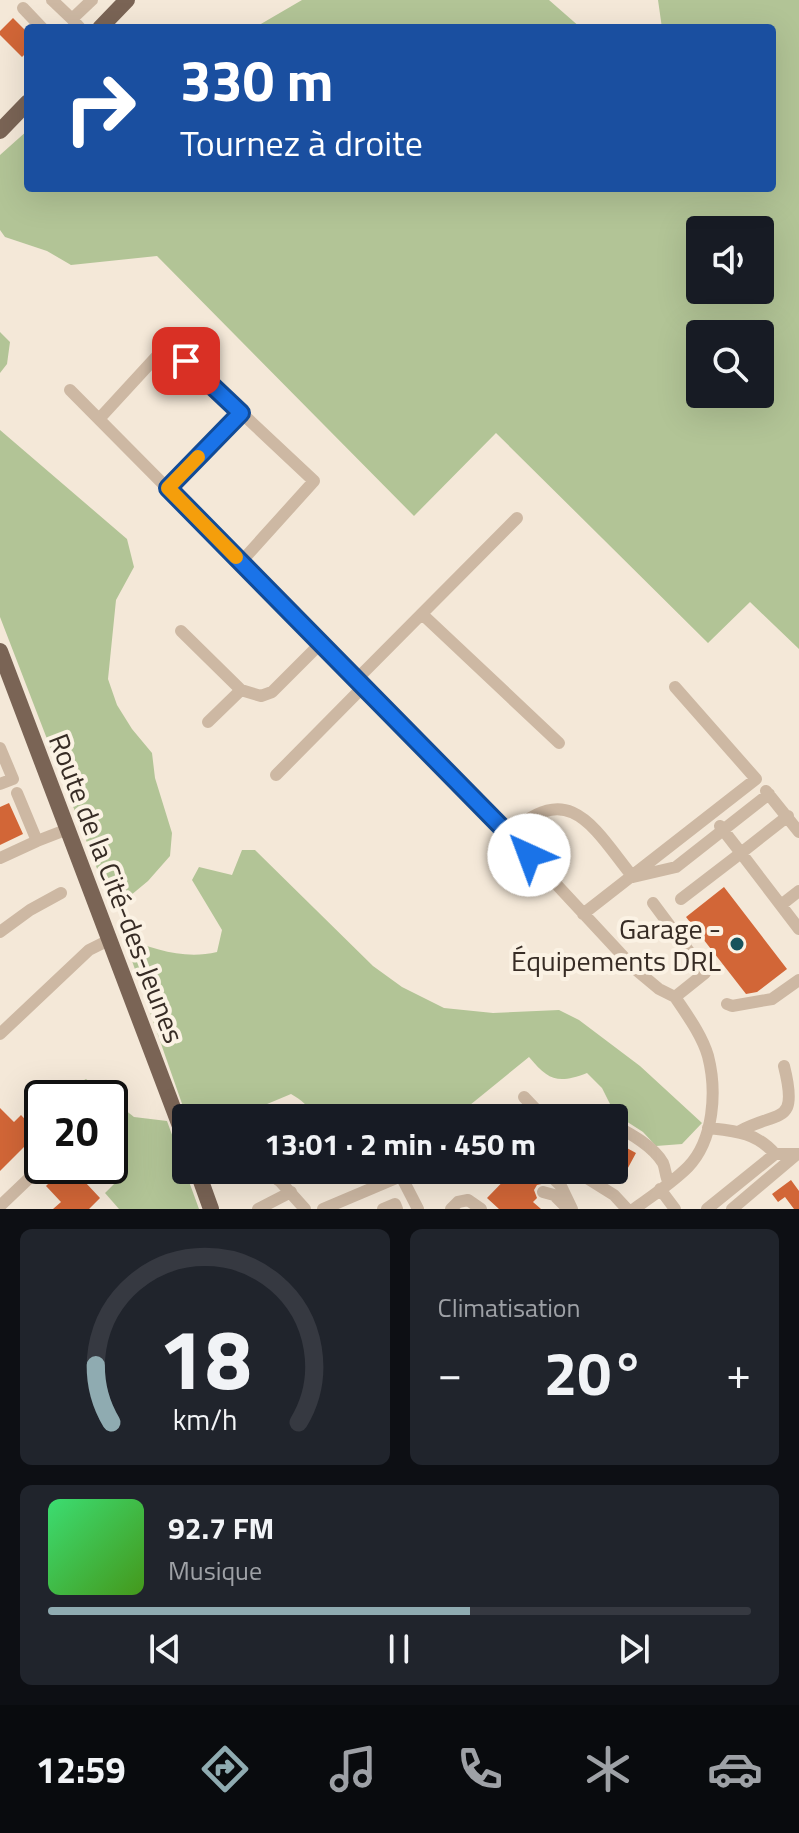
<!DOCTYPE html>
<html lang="fr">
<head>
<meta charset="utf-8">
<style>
	:root { --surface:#171b24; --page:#20242c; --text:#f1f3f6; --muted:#9ea1a6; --line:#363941; --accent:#8fabb1 }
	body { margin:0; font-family:"Titillium Web",sans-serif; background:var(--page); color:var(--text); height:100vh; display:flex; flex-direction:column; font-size:30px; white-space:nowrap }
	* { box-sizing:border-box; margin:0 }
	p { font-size:26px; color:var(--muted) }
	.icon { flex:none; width:44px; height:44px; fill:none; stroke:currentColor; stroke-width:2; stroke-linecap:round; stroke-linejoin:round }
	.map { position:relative; height:1209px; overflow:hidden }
	.side { display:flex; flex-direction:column; gap:20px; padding:20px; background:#0d0f14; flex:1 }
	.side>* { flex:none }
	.banner { position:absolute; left:24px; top:24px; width:752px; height:168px; border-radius:8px; box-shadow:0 8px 32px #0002; background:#1a4fa0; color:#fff; overflow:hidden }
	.tools { position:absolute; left:686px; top:216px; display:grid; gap:16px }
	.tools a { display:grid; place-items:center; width:88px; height:88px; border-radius:8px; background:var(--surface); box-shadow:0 8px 32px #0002; font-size:40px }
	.speed { position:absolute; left:24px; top:1080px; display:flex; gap:16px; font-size:40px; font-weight:700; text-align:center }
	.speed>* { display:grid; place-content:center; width:104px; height:104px; border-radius:50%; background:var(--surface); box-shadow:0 8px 32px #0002; line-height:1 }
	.speed .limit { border:4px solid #111; border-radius:12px; background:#fff; color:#111 }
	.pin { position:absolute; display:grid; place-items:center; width:68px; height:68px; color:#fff; margin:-34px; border-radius:16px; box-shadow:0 4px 12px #0006 }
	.me { position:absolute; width:88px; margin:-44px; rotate:317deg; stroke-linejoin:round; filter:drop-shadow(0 0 6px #0008) }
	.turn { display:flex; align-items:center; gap:28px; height:168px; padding:0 24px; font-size:36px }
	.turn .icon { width:104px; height:104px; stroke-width:2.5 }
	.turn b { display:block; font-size:56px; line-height:68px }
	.big { font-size:60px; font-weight:700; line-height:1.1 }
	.side .widget { flex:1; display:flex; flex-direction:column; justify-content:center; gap:12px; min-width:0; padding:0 28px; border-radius:12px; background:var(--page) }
	.side .dial { align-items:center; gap:0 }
	.dial svg { height:208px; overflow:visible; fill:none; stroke:var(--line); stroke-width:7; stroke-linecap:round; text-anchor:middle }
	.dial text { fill:var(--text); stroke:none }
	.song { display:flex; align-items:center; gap:24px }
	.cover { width:96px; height:96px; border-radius:12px; background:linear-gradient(135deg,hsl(140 70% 55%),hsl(100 70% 35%)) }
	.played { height:8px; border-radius:4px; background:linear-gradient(90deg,var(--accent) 60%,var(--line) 60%) }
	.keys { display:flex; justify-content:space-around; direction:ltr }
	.heat { display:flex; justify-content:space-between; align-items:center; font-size:44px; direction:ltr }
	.side .tiles { flex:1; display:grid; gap:20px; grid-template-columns:1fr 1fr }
	.widget:last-child { grid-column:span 2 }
	.trip { position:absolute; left:172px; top:1104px; width:456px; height:80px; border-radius:8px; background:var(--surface); box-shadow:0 8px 32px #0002; font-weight:700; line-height:80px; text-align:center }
	.dock { display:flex; height:128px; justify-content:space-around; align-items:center; background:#090b0e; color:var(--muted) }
	.dock .icon { width:56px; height:56px }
	.dock .on { color:var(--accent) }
	.dock b { font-size:36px; color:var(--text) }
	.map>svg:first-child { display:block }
	.green { fill:#b2c496; fill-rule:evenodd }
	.building { fill:#d26637 }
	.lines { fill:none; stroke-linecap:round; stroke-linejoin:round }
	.minor { stroke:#cdb8a3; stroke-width:12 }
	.major { stroke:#7a6455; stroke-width:16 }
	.route-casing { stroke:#114b97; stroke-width:20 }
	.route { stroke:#1a73e8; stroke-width:14 }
	.slow { stroke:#f59e0b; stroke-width:14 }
	.poi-dot { fill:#17535c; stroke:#fbf2e4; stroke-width:3 }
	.labels { text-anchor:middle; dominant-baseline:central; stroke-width:8; stroke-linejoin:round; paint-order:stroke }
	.street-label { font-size:28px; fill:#372c25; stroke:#fbf2e4 }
	.poi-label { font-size:28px; fill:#372c25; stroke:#fbf2e4; text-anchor:end }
</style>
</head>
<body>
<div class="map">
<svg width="799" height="1209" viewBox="0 0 799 1209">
	<rect width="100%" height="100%" fill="#f4e8d8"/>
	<path class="green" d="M302 0H549L581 28H254Z
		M658 0H799V649L750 602 708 643 496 433 414 516 157 256 71 265 47 251 5 237 0 230V155L28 130V188H772V28H662ZM760 230V290H700V230ZM700 334H760V394H700Z
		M0 332 10 342 7 364 0 373Z
		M0 430 127 539 134 567 116 600 108 679 117 705 132 729 152 753 155 778 172 833 170 856 148 881 113 910 0 617Z
		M242 850H255L373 966 402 987 444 1008 493 1013 559 1010 579 1020 640 1066 702 1123 682 1144 656 1146 643 1132 615 1114 602 1088 587 1073C558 1084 549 1081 529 1057L454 1118H313C310 1106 301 1100 291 1094L234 1118H187L124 938C155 949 184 960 217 952L222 930 192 880 199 867 232 875Z
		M86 1079 134 1117 167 1121 199 1209H119L105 1193 115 1183 105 1171 104 1166H110V1098H74L72 1087Z"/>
	<path class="building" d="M13 18 28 33V51L22 57 0 35V31Z
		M9 803 23 834 0 845V807Z
		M724 887 787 969 757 992 746 994 686 917Z
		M0 1108 14 1122 21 1115 38 1133 0 1171Z
		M614 1141 636 1153 622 1179 614 1175Z
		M71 1167 100 1198 89 1209H53L61 1202 46 1186 54 1178 57 1182Z
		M514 1170H536L546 1183 537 1185 534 1190 537 1198 533 1202 541 1209H499L487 1198Z
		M791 1180 799 1191V1209H794L785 1197 778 1202 772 1194Z"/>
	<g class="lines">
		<path class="minor" d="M52 0 72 19
			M23 8 42 28
			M80 28 72 19 92 0
			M70 390 504 828 635 969 659 989 675 997
			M99 419 168 344 314 481 241 562
			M168 488 241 413
			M422 614 559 743
			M181 631 241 690
			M357 679 517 518
			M208 722 241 690 261 696 272 692 321 643
			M0 748 13 779 0 784
			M276 775 364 686
			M766 791 799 832
			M17 793 37 841 68 829
			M720 826 741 853 788 816
			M510 834C570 777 595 830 633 877L676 867 769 794
			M0 858 37 841
			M681 899 741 853 799 929
			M781 905 799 891
			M583 914 756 779 675 687
			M0 932 30 910 61 893
			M727 1004 732 1006 772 999 799 980
			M0 1034 89 950 109 940
			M524 1097 544 1118
			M494 1117V1118
			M570 1118 585 1115 599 1118
			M614 1125C631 1134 653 1146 663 1163 666 1170 665 1176 669 1183
			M708 1128C735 1131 756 1132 775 1154
			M740 1131C779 1110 799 1126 784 1066
			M270 1170 305 1209
			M545 1170 561 1186 572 1209
			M574 1170 614 1195 627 1209
			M278 1180 298 1170
			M660 1189 675 1209
			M543 1192 554 1195 568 1209
			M0 1206 42 1166
			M258 1209 291 1192
			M323 1209 401 1176 418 1209
			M383 1209 395 1204 397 1209
			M451 1209 458 1202 468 1200 481 1209
			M634 1209C652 1196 672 1183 688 1167 714 1140 717 1091 708 1056 702 1035 687 1015 675 997L705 973 653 903
			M707 1209 775 1154H799
			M732 1209 797 1154"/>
		<path class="major" d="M100 28 127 0
			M0 131 28 102
			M0 651 186 1142
			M197 1170 211 1209"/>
	</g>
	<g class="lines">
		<g class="route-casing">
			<path id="route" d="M186 361 241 413 168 488 529 855"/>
		</g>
		<use href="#route" class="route"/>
		<path class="slow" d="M198 457 168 488 236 557"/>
	</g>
	<circle class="poi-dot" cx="737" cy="944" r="8"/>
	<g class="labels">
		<g class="street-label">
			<text transform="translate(117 888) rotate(69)">Route de la Cité-des-Jeunes</text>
		</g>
		<g class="poi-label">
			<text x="721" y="928">Garage -<tspan x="721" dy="32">Équipements DRL</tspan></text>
		</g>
	</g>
</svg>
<div class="tools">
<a><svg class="icon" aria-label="sound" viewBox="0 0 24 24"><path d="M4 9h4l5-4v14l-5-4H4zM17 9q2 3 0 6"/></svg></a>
<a><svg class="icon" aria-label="search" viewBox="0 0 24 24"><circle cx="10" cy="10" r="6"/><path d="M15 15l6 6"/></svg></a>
</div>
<div class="speed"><div class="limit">20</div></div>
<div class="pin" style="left:186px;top:361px;background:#d93025"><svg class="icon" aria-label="arrive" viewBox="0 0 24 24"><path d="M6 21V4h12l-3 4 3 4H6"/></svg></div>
<svg class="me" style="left:529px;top:855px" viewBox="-20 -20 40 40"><circle r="19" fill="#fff"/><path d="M0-13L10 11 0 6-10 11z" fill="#1a73e8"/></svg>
<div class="trip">13:01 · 2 min · 450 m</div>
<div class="banner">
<div class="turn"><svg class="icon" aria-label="right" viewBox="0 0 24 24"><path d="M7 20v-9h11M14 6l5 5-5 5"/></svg><div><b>330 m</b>Tournez à droite</div></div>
</div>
</div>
<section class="side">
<div class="tiles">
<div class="widget dial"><svg viewBox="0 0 100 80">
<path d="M14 69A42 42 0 1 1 86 69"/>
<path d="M14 69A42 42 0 0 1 8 47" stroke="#8fabb1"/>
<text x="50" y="56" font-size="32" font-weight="700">18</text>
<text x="50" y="72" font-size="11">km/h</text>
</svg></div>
<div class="widget"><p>Climatisation</p>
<div class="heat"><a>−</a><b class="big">20°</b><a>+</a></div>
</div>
<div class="widget">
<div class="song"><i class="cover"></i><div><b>92.7 FM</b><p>Musique</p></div></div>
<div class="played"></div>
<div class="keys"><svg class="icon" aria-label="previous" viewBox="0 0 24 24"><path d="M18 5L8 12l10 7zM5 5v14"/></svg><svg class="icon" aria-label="pause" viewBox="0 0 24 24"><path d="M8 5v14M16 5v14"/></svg><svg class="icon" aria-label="next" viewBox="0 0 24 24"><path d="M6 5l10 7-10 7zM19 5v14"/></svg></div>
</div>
</div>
</section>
<nav class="dock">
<b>12:59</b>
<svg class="icon on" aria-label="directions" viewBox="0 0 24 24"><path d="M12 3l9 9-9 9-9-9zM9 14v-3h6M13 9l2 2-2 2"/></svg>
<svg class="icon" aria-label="music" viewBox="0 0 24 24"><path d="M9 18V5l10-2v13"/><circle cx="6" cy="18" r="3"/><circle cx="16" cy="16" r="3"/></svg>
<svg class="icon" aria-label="phone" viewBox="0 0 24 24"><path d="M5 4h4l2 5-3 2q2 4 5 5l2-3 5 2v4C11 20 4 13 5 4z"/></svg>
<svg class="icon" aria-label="climate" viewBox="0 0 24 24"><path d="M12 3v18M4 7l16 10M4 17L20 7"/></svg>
<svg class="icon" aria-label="car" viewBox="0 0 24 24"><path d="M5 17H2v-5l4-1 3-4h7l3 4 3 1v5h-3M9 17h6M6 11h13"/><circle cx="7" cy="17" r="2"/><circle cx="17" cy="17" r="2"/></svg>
</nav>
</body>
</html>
